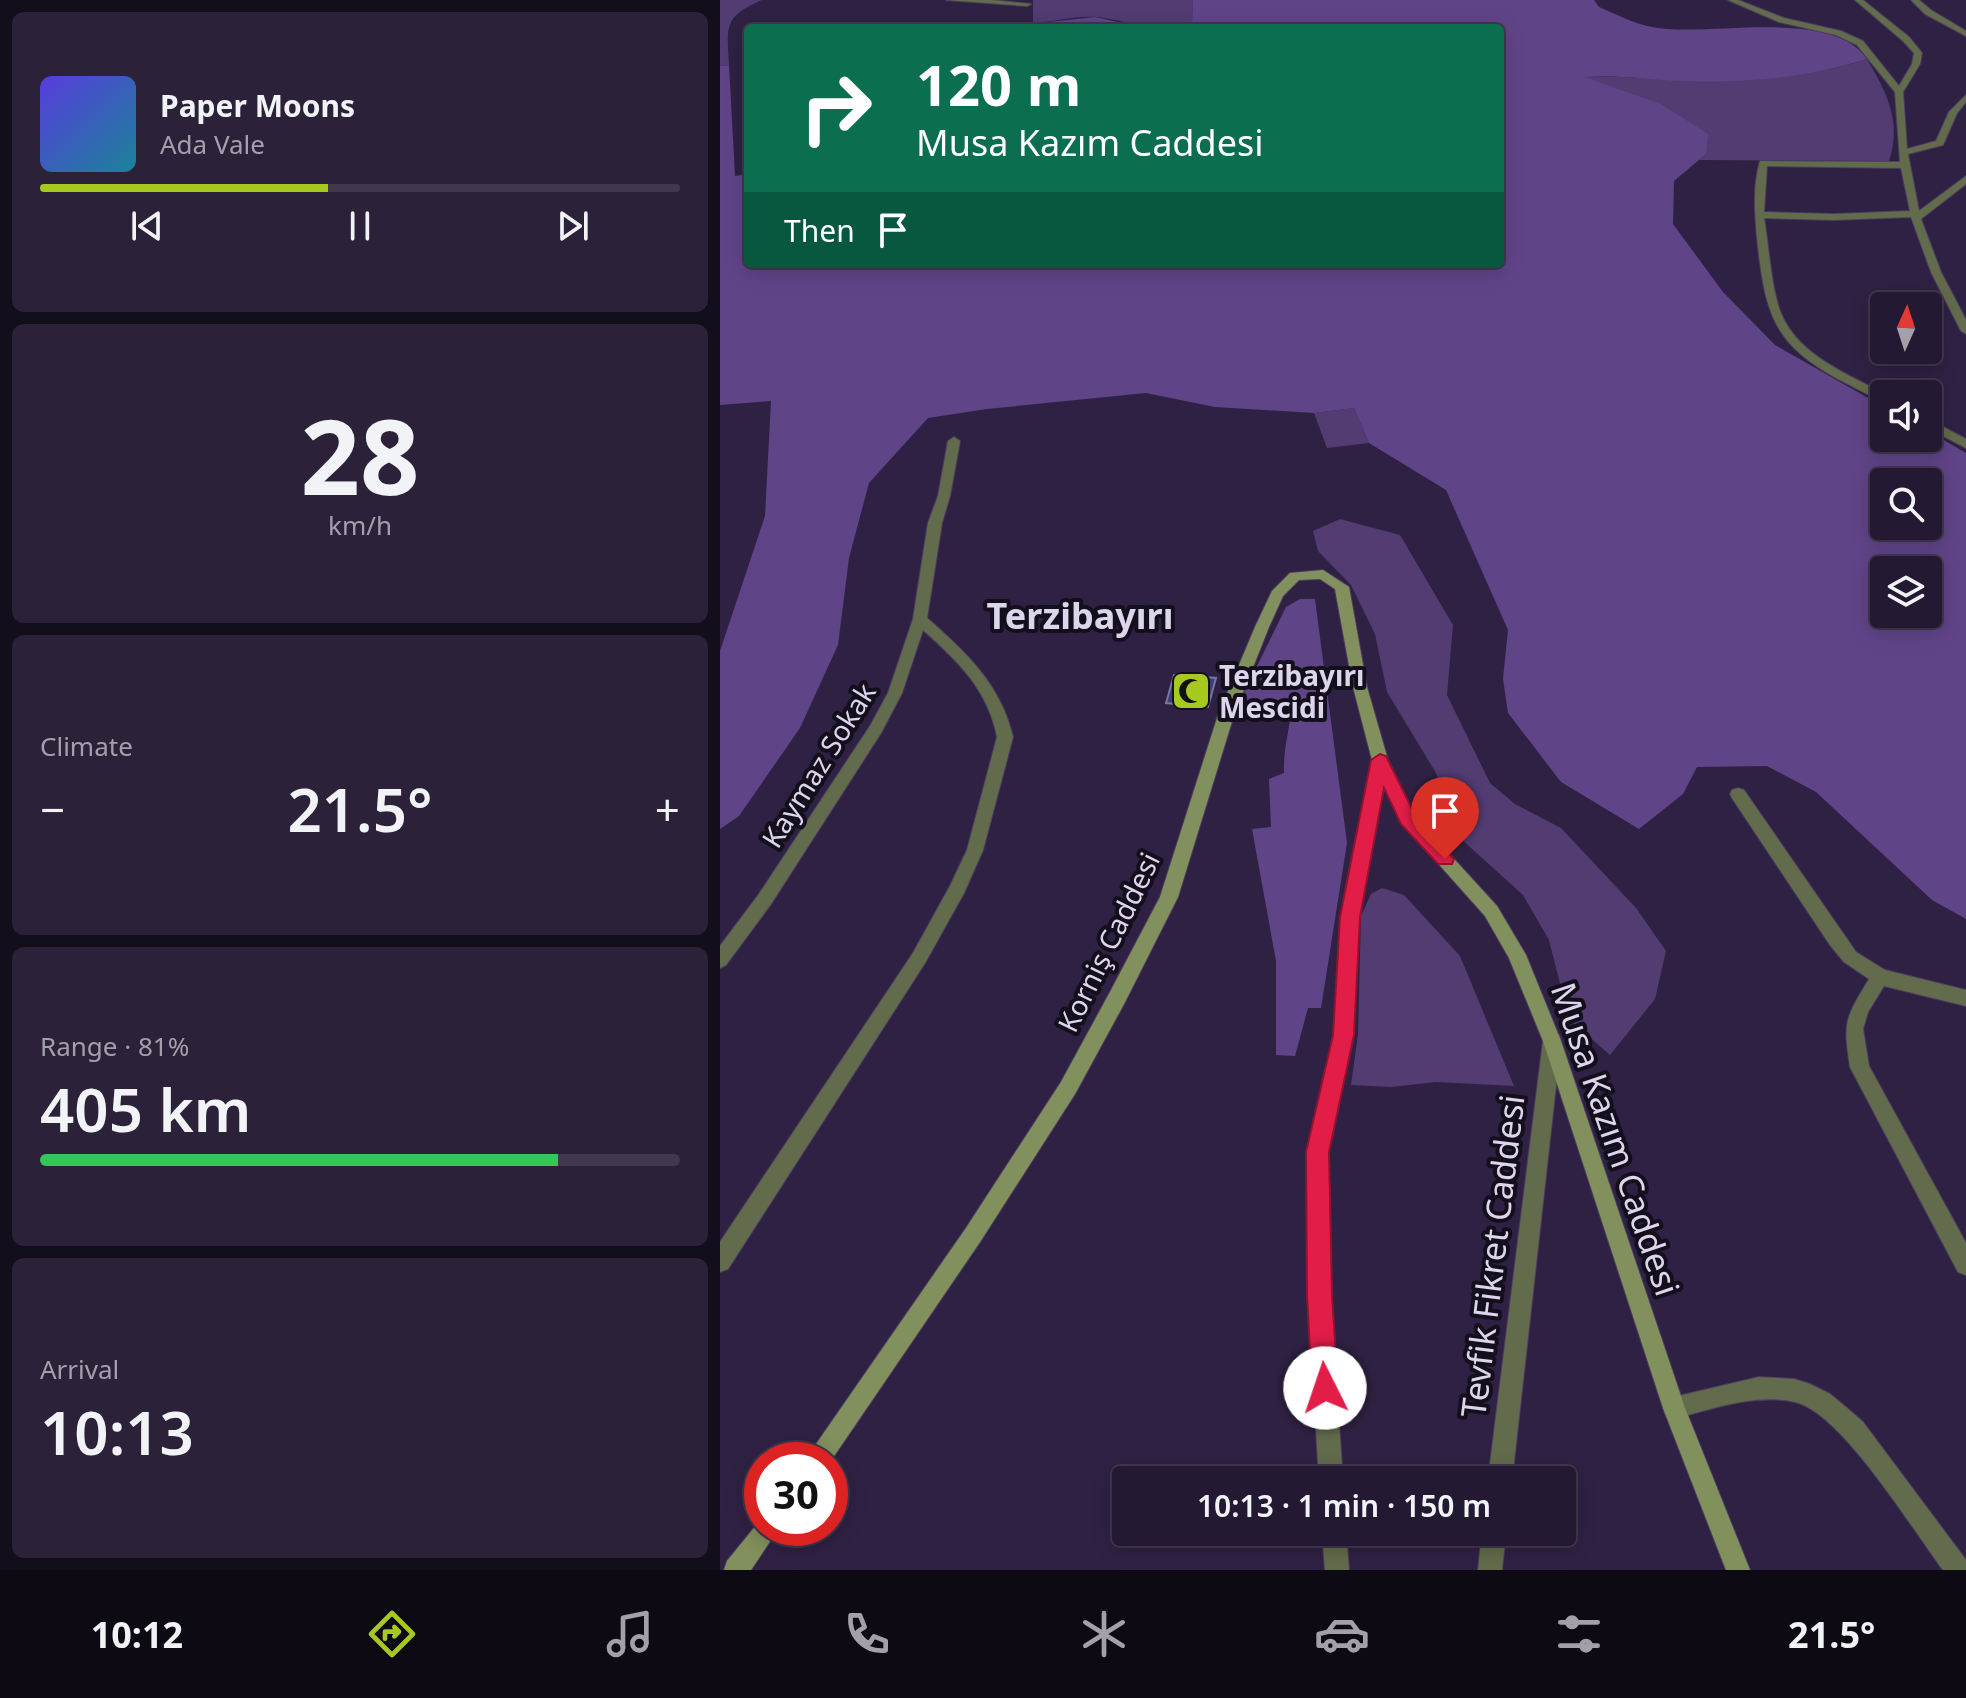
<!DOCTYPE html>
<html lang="en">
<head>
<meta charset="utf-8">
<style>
	:root { --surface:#231932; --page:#2b223a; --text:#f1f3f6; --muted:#a3a0ac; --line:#40384d; --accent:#a7c81f }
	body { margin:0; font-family:"Noto Sans",sans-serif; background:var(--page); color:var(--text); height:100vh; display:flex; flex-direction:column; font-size:30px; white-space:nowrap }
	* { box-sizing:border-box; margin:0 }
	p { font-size:26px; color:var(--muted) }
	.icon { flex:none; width:44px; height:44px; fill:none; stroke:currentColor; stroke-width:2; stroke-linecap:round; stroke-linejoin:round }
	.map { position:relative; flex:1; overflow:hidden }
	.drawer { display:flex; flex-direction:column; gap:12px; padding:12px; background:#130e1c; width:720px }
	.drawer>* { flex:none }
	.top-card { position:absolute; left:24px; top:24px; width:760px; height:244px; border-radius:8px; box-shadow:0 4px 20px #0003,0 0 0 2px var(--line); background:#0b6e4f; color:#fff; overflow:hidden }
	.needle { width:52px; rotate:3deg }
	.fabs { position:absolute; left:1150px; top:292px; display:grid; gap:16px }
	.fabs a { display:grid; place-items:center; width:72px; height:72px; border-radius:8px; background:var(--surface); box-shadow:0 4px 20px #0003,0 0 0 2px var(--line); font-size:40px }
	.speed { position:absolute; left:24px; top:1442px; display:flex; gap:16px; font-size:40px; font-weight:700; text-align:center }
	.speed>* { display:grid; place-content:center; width:104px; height:104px; border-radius:50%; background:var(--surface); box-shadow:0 4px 20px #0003,0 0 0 2px var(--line); line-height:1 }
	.speed .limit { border:12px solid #d22; background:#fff; color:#111 }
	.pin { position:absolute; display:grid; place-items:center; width:68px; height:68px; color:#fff; margin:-82px -34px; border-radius:50% 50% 50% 0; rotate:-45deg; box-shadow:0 0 8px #0007 }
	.pin .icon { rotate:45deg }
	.me { position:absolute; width:88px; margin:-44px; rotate:356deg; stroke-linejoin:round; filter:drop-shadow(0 0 6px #0008) }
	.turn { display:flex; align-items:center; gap:28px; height:168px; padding:0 40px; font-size:36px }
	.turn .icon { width:104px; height:104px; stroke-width:2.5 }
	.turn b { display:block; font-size:56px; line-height:68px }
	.then { display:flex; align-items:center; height:76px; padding:0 40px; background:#0003; gap:16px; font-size:30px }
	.big { font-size:60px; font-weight:600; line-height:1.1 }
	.drawer .widget { flex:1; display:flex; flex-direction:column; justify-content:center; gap:12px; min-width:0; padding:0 28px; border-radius:12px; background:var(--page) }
	.drawer .dial { align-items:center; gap:0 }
	.dial b { font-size:104px; line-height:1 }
	.song { display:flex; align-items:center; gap:24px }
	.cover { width:96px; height:96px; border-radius:12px; background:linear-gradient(135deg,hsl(250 70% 55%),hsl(190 70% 35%)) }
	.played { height:8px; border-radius:4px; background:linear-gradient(90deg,var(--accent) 45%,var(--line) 45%) }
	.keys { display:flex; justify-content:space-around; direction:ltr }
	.heat { display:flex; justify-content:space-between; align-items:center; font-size:44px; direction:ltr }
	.charge { height:12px; border-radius:6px; background:linear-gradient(90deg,#34c759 81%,var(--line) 0) }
	.trip { position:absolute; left:392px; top:1466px; width:464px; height:80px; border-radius:8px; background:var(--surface); box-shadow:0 4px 20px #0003,0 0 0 2px var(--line); font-weight:600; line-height:80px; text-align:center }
	.menu { display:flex; height:128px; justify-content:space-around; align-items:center; background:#0e0a14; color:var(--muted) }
	.menu .icon { width:56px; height:56px }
	.menu .current { color:var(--accent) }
	.menu b { font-size:36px; color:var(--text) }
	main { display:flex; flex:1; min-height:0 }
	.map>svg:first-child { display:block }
	.green { fill:#523c72 }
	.forest { fill:#604488; fill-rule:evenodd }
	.building { fill:#3d3c7f; stroke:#7578a0; stroke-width:2 }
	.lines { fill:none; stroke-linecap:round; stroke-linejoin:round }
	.street-casing { stroke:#4b3e5e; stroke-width:2 }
	.secondary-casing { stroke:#4b3e5e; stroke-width:2 }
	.street { fill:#626b4b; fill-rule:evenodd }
	.secondary { fill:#82905d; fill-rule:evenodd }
	.route { fill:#e11d48; stroke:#92132f; stroke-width:2 }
	.labels { text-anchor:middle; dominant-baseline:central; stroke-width:8; stroke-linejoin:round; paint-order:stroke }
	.poi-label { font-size:28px; font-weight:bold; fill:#ddd5eb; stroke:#140f1d; text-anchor:start }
	.street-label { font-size:28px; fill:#ddd5eb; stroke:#140f1d }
	.near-street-label { font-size:34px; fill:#ddd5eb; stroke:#140f1d }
	.district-label { font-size:36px; font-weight:bold; fill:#ddd5eb; stroke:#140f1d }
</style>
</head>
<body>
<main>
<section class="drawer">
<div class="widget">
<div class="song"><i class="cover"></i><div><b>Paper Moons</b><p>Ada Vale</p></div></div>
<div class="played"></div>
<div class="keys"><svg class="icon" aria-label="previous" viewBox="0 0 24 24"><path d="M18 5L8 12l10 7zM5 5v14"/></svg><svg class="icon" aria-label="pause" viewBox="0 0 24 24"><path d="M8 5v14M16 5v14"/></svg><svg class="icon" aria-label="next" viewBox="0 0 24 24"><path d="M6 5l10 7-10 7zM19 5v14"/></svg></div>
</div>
<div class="widget dial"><b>28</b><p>km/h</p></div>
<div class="widget"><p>Climate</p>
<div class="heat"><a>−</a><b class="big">21.5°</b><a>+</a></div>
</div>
<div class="widget"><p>Range · 81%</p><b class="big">405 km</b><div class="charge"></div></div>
<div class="widget"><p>Arrival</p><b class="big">10:13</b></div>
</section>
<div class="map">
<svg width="1246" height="1570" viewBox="0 0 1246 1570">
	<rect width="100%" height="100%" fill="#2f2143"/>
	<path class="green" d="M0 0H42C3 17 7 26 9 65L0 66Z
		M313 0H473L472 21C439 36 411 21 377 17 357 15 334 22 313 23Z
		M1147 59C1167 93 1182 122 1169 161L979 160 986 154 861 76C958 77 1054 90 1147 59Z
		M634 408 649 443 607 448 594 413Z
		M620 519 680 535 733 625 727 695 770 783 795 804 841 828 916 908 946 951 935 999 890 1055 849 1019 829 940 803 895 740 838 716 773 667 692 655 634 631 585 598 551 593 531Z
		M662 888 684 895 740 956 794 1086 716 1082 671 1087 631 1085 638 1034 641 916 651 894Z"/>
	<path class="forest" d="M473 0H874L879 7C896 14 914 24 932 27 988 38 1111 6 1147 59 1089 78 1024 83 963 81 930 80 896 74 864 77L941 104 988 134 986 154 954 181 953 224 1003 292 1055 345 1164 407V438H1208V431L1246 453V919L1212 900 1096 792 1047 766 977 767 963 794 919 829 841 782 788 713 783 679 788 630 726 490 649 443 634 408 594 413 495 407 426 393 267 409 208 418 149 483 129 558 118 645 80 728 19 816 0 829V651L45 516 51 401 0 405V66L9 65 15 176 28 174V264H780V28H442L472 21ZM1164 482H1208V526H1164ZM1164 570H1208V614H1164Z
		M375 17 426 28H247L269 23H318Z
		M580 599H595L627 843 601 1008H588L575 1056 556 1055V961L532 829 551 827 549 779 564 773C563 748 570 729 572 704L518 705 566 607Z"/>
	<path class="building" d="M454 675 496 678 488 707 446 703Z"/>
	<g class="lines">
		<g class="street-casing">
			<path id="street" d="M226 0H272L311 4 307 6Z
				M1008 0H1018L1064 18 1121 31 1143 41 1179 86 1192 64 1194 53 1183 41 1135 0H1143L1189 37 1202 53 1200 64 1183 92 1187 149 1216 141 1229 112 1246 95V102L1237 113 1223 145 1188 154 1199 211 1246 176V184L1201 219 1221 272 1246 320V334L1241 331 1211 272 1191 217 1114 220 1044 218C1049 247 1050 277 1058 305 1072 353 1125 373 1165 394L1164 401C1149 396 1134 387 1120 380 1055 345 1046 316 1038 247 1035 219 1032 188 1040 161L1180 162 1175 92 1137 45 1116 35 1059 22ZM1047 166 1181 168 1190 211 1114 214 1044 212Z
				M1191 0H1199L1211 10 1246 31V36L1205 14Z
				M1208 419 1246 439V448L1208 428Z
				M234 437 240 441 230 496 222 523 207 618C246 652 281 685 293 737L263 850 244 893 205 963 8 1269 0 1272V1242L193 953 230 886 247 850 277 737C268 690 238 661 203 630L182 693 161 733 51 904 6 965 0 968V946L39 894 150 726 168 693 193 619 208 523 218 496 228 441Z
				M660 754 668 760 639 917 632 1035 608 1152 610 1295 623 1480H599L588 1295V1152L614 1035 621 917 652 760Z
				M1018 788 1024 790 1136 952 1165 970 1246 990V1006L1164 986 1148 1012 1143 1029 1149 1066 1246 1243V1275L1238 1272 1130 1067C1123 1021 1125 1019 1149 979L1124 962 1110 945 1012 798 1010 794 1012 790Z
				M832 1033 839 1035 841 1041 792 1480H768L823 1041 825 1035Z
				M1039 1377 1074 1379 1090 1384 1110 1394 1127 1408 1143 1422 1246 1560V1570H1223C1193 1530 1121 1412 1075 1402 1035 1393 992 1409 954 1419L946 1416 943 1408 946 1400 954 1397Z
				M602 1532H626L629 1570H605Z
				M762 1532H786L782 1570H758Z"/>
		</g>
		<g class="secondary-casing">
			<path id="secondary" d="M603 570 629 587 647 687 668 760 694 815 777 906 806 955 841 1041 965 1408 1030 1570H1006L943 1408 823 1041 789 958 765 916 682 823 652 760 633 687 615 589 600 579 579 580 563 596 549 627 514 715 458 897 404 1004 355 1094 260 1242 110 1462 85 1460 246 1228 341 1082 390 992 440 897 498 715 535 627 552 591 570 573Z
				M42 1518V1528H59L31 1570H4L7 1561Z"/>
		</g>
		<use href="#street" class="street"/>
		<use href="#secondary" class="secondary"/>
	</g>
	<path class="route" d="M660 754 666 756 695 815 734 859 732 864H718L681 824 664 788 640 917 634 1035 609 1152 612 1295 618 1388 614 1397 605 1401 596 1397 592 1388 587 1295 586 1152 613 1035 620 917 651 760Z"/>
	<defs>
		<g id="mosque-square" transform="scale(2)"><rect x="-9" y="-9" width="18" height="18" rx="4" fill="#a7c81f" stroke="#140f1d"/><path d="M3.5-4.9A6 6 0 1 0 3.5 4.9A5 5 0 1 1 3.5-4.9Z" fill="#111"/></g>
	</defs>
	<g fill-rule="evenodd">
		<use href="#mosque-square" x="471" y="691"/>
	</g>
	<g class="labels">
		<g class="poi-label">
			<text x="499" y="675">Terzibayırı<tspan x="499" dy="32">Mescidi</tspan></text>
		</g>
		<g class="street-label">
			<text transform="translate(98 765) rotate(-58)">Kaymaz Sokak</text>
			<text transform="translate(388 942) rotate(-64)">Korniş Caddesi</text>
		</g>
		<g class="near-street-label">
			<text transform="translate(896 1139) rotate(71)">Musa Kazım Caddesi</text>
			<text transform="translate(772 1256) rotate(-83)">Tevfik Fikret Caddesi</text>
		</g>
		<g class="district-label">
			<text x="360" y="615">Terzibayırı</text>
		</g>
	</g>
</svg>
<div class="fabs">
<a><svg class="needle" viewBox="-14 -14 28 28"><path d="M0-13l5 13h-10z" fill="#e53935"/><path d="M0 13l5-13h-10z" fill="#a3a0ac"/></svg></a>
<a><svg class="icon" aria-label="sound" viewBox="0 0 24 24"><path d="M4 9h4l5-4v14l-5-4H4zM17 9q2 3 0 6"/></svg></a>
<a><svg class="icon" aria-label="search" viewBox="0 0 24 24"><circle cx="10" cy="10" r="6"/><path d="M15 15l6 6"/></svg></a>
<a><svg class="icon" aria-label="layers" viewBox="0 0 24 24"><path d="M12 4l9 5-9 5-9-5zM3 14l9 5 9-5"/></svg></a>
</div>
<div class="speed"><div class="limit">30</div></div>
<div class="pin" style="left:725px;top:859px;background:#d93025"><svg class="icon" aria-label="arrive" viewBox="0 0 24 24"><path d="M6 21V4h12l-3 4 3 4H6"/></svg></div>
<svg class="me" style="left:605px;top:1388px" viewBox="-20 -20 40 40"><circle r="19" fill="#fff"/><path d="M0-13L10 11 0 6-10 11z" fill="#e11d48"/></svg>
<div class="trip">10:13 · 1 min · 150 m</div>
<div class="top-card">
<div class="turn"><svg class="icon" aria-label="right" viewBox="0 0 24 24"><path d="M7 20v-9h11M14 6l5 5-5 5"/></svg><div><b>120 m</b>Musa Kazım Caddesi</div></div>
<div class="then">Then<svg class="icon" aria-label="arrive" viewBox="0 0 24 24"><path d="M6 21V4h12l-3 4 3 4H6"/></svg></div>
</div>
</div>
</main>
<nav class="menu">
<b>10:12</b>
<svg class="icon current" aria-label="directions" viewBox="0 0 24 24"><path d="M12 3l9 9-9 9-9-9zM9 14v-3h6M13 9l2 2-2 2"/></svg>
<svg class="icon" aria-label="music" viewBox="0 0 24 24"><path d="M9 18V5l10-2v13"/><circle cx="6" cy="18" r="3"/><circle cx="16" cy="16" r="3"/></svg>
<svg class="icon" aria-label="phone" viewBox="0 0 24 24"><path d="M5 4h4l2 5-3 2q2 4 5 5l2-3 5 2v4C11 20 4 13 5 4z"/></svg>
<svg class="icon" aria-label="climate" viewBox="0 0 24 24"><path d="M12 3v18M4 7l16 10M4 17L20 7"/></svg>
<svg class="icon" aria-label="car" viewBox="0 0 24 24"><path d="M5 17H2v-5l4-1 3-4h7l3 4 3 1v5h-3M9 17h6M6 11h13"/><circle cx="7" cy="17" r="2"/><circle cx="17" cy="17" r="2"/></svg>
<svg class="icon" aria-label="filters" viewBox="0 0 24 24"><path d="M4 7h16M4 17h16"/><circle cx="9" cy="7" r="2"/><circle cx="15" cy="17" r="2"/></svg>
<b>21.5°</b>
</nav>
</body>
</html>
